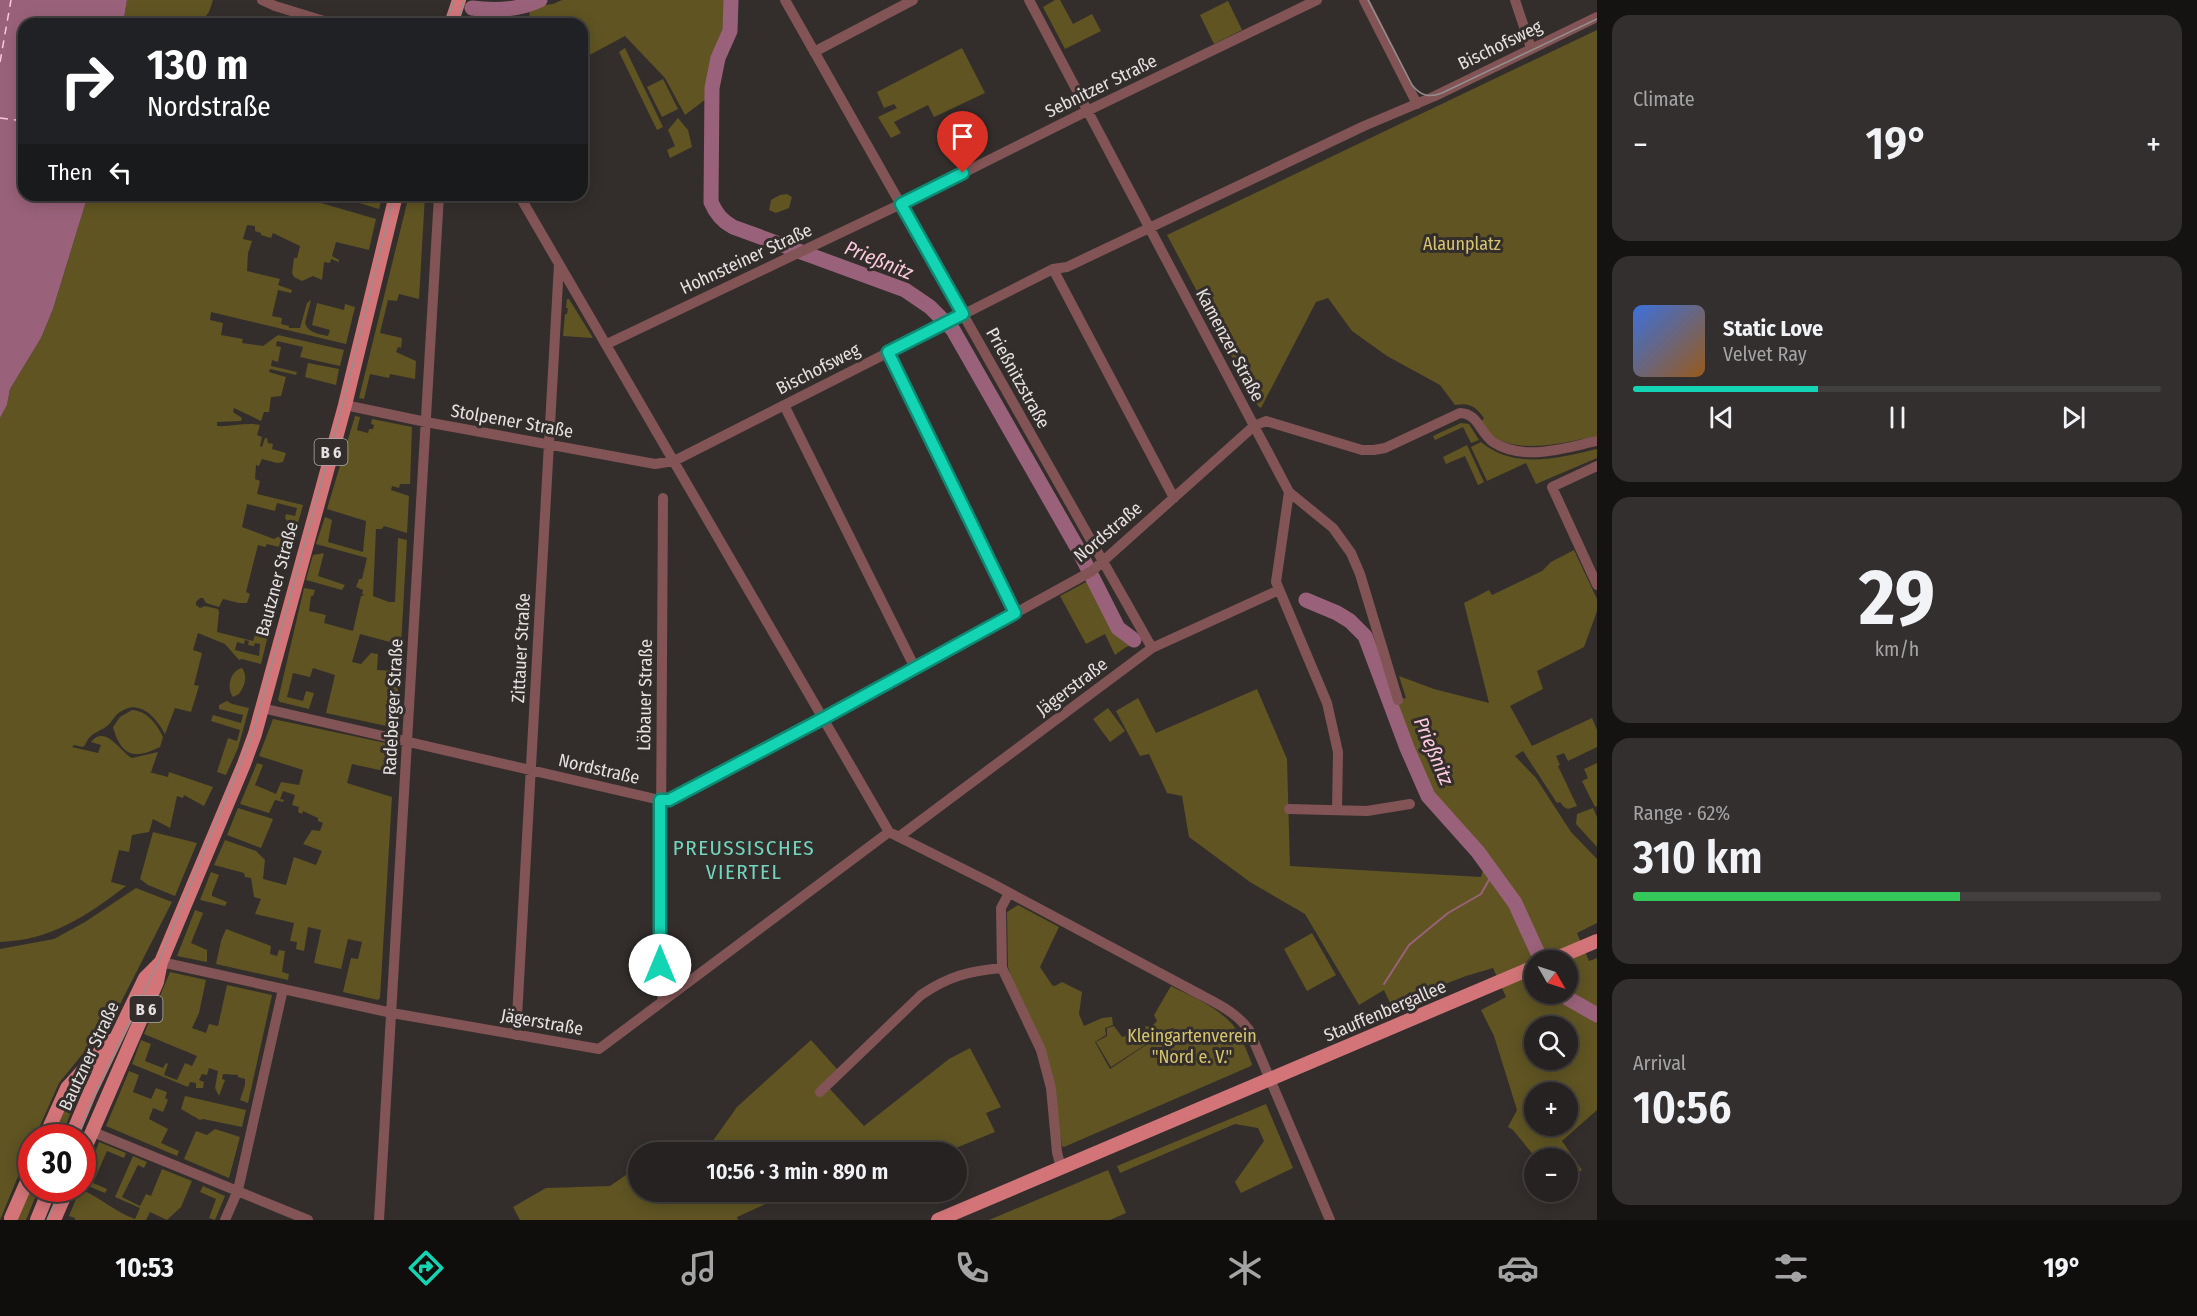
<!DOCTYPE html>
<html lang="en">
<head>
<meta charset="utf-8">
<style>
	:root { --surface:#262221; --page:#322f2e; --text:#f1f3f6; --muted:#a4a4a5; --line:#423f3f; --accent:#14d5b3 }
	body { margin:0; font-family:"Fira Sans Condensed",sans-serif; background:var(--page); color:var(--text); height:100vh; display:flex; flex-direction:column; font-size:22px; white-space:nowrap }
	* { box-sizing:border-box; margin:0 }
	p { font-size:20px; color:var(--muted) }
	.icon { flex:none; width:33px; height:33px; fill:none; stroke:currentColor; stroke-width:2; stroke-linecap:round; stroke-linejoin:round }
	.map { position:relative; flex:1; overflow:hidden }
	.details { display:flex; flex-direction:column; gap:15px; padding:15px; background:#151312; width:600px }
	.details>* { flex:none }
	.guide { position:absolute; left:18px; top:18px; width:570px; height:183px; border-radius:18px; box-shadow:0 3px 15px #0003,0 0 0 2px var(--line); background:#202124; color:#fff; overflow:hidden }
	.needle { width:39px; rotate:129deg }
	.tools { position:absolute; left:1524px; top:950px; display:grid; gap:12px }
	.tools a { display:grid; place-items:center; width:54px; height:54px; border-radius:50%; background:var(--surface); box-shadow:0 3px 15px #0003,0 0 0 2px var(--line); font-size:30px }
	.speed { position:absolute; left:18px; top:1124px; display:flex; gap:12px; font-size:30px; font-weight:700; text-align:center }
	.speed>* { display:grid; place-content:center; width:78px; height:78px; border-radius:50%; background:var(--surface); box-shadow:0 3px 15px #0003,0 0 0 2px var(--line); line-height:1 }
	.speed .limit { border:9px solid #d22; background:#fff; color:#111 }
	.pin { position:absolute; display:grid; place-items:center; width:51px; height:51px; color:#fff; margin:-62px -26px; border-radius:50% 50% 50% 0; rotate:-45deg; box-shadow:0 0 6px #0007 }
	.pin .icon { rotate:45deg }
	.me { position:absolute; width:66px; margin:-33px; rotate:0deg; stroke-linejoin:round; filter:drop-shadow(0 0 4px #0008) }
	.turn { display:flex; align-items:center; gap:21px; height:126px; padding:0 30px; font-size:27px }
	.turn .icon { width:78px; height:78px; stroke-width:2.5 }
	.turn b { display:block; font-size:42px; line-height:51px }
	.then { display:flex; align-items:center; height:57px; padding:0 30px; background:#0003; gap:12px; font-size:22px }
	.big { font-size:45px; font-weight:600; line-height:1.1 }
	.details .tile { flex:1; display:flex; flex-direction:column; justify-content:center; gap:9px; min-width:0; padding:0 21px; border-radius:18px; background:var(--page) }
	.details .dial { align-items:center; gap:0 }
	.dial b { font-size:78px; line-height:1 }
	.song { display:flex; align-items:center; gap:18px }
	.cover { width:72px; height:72px; border-radius:9px; background:linear-gradient(135deg,hsl(220 70% 55%),hsl(30 70% 35%)) }
	.played { height:6px; border-radius:3px; background:linear-gradient(90deg,var(--accent) 35%,var(--line) 35%) }
	.keys { display:flex; justify-content:space-around; direction:ltr }
	.heat { display:flex; justify-content:space-between; align-items:center; font-size:33px; direction:ltr }
	.charge { height:9px; border-radius:4px; background:linear-gradient(90deg,#34c759 62%,var(--line) 0) }
	.trip { position:absolute; left:628px; top:1142px; width:339px; height:60px; border-radius:30px; background:var(--surface); box-shadow:0 3px 15px #0003,0 0 0 2px var(--line); font-weight:600; line-height:60px; text-align:center }
	.tab-bar { display:flex; height:96px; justify-content:space-around; align-items:center; background:#0f0e0d; color:var(--muted) }
	.tab-bar .icon { width:42px; height:42px }
	.tab-bar .current { color:var(--accent) }
	.tab-bar b { font-size:27px; color:var(--text) }
	main { display:flex; flex:1; min-height:0 }
	.map>svg:first-child { display:block }
	.green { fill:#5f5422; fill-rule:evenodd }
	.water { fill:#9a627a }
	.lines { fill:none; stroke-linecap:round; stroke-linejoin:round }
	.stream { stroke:#9a627a; stroke-width:2 }
	.river { stroke:#9a627a; stroke-width:15 }
	.ferry { stroke:#fdc9de; stroke-width:1.5; stroke-dasharray:8 6; stroke-linecap:butt }
	.minor { stroke:#825455; stroke-width:10 }
	.major { stroke:#d37578; stroke-width:14 }
	.tram { stroke:#938f8e; stroke-width:1.5 }
	.route-casing { stroke:#0d8a74; stroke-width:15 }
	.route { stroke:#14d5b3; stroke-width:10 }
	.labels { text-anchor:middle; dominant-baseline:central; stroke-width:6; stroke-linejoin:round; paint-order:stroke }
	.shield { fill:#332e2c; stroke:#afabaa; stroke-width:1.5 }
	.shield-label { font-size:16px; font-weight:bold; fill:#e4e1e0 }
	.street-label { font-size:18px; fill:#e4e1e0; stroke:#332e2c }
	.park-label { font-size:18px; fill:#d6c36e; stroke:#332e2c }
	.water-label { font-size:20px; font-style:italic; fill:#fdc9de; stroke:#332e2c }
	.quarter-label { font-size:21px; letter-spacing:1.5px; fill:#72d4bc; stroke:#332e2c }
</style>
</head>
<body>
<main>
<div class="map">
<svg width="1597" height="1220" viewBox="0 0 1597 1220">
	<rect width="100%" height="100%" fill="#332e2c"/>
	<path class="green" d="M127 0H213L209 12 200 24H123Z
		M562 0H727L726 32 716 56 706 99 685 115 665 78 625 36 582 59V24H530L529 7 553 4Z
		M1055 0H1060L1073 24 1092 14 1101 31 1065 49 1043 7Z
		M1228 1 1242 30 1214 44 1200 15Z
		M1597 30V436C1561 443 1505 460 1480 423L1484 418C1476 407 1470 402 1455 405L1440 385 1387 356 1352 331 1328 298 1316 302 1261 408 1258 406 1167 235Z
		M625 48 663 127 657 130 619 52Z
		M962 48 985 93 934 117 928 105 894 122 901 133 891 138 878 117 897 108 894 104 884 108 877 92Z
		M663 79 678 109 662 117 647 87Z
		M678 118 688 130 692 147 670 158 667 150 675 146 668 130Z
		M787 194 792 197 789 208 776 213 769 210 771 200 780 195Z
		M88 195H266L284 201 287 195H294L376 219 369 250 336 242 332 256 339 260V262L331 259 330 263 324 262 322 280 313 276 302 281 294 277 292 273 294 258H297L300 246 273 233 271 238 261 235V233L255 231V226L247 225 243 239 252 241 248 253 247 271 280 279 278 285 292 290 291 293 278 290 272 316 282 318 281 324 289 326V328H300L307 303 311 300 305 323C308 333 319 334 328 336L330 330 312 325 317 303 344 310 345 304 355 307 346 344 211 312 210 320 223 323 221 335 243 339 242 343 263 346 278 335 344 350 340 366 300 357 303 347 277 341 276 346 281 347 278 362 272 360 271 366 297 372 296 375 270 369 269 372 286 377 281 396 271 397 269 412H264L261 421 234 408 233 412 242 418 241 421 217 422V426C231 427 246 422 260 425L257 435 262 437 260 446 262 447 265 438H267L268 443 273 444 272 449 286 453 283 462 277 463 262 459 259 466 256 465 255 479 260 481 257 494 303 505 297 527 290 525 285 518 286 514 295 516 297 508 277 503 275 511 247 504 242 527 274 539 288 531 295 533 291 550 267 544 265 547 258 545 246 592 250 594 247 603H239L223 599 219 607 206 603 203 598H200L196 602V605L200 608 205 606 218 609 219 612 217 632 253 641 256 632 261 633 267 627H270L261 664 242 659 239 660 225 644 198 633 193 650 202 653 194 685 199 686 191 712 175 708 165 734C156 717 139 698 120 712 114 716 112 722 107 726 102 730 95 732 91 736 86 740 87 744 83 747L74 745 72 747 98 753 101 745 91 742C106 724 120 752 132 758L158 752 151 772H149L168 777 169 772 213 787 204 806 184 795 183 798 177 796 170 828 153 819 149 832 132 835 129 852 119 850 111 882 126 886C86 916 52 940 0 942V418L7 405 10 389 41 338 53 309ZM245 640 249 641 248 645 254 646 255 643 260 644 259 656 235 650 237 642 244 644Z
		M344 195H383L379 209 356 202Z
		M409 195H425L419 299 399 294 397 301 388 300 380 333 402 338 401 348 398 347 396 352 416 361 415 379 390 374 389 378 370 374 364 399 359 398Z
		M567 299H569L593 338 563 336 565 314H567L568 308H566Z
		M308 363 339 369 336 385 305 377Z
		M355 416 360 417 357 430 368 433 369 429H373L374 425 371 424 372 419 412 427 410 484H400L399 488 392 486 391 490 409 496 407 533 384 526 382 529H376L373 596 389 602H395L398 538 407 540 401 645 360 634 352 662 361 664 371 653 378 654 377 670 394 671 396 649 400 650 396 728 326 713 335 675 313 668 310 677 293 673 287 697 303 701 306 691 314 693 309 709 280 702 278 700 304 588 315 590 313 596H311L309 611 326 615 324 623 353 631 361 596 365 595 362 594 363 590 356 587 359 579H362L367 558 316 544 325 517 332 520 328 542 363 552 366 521 327 509Z
		M1461 423 1469 424 1479 440 1471 443 1463 427 1435 440 1433 436Z
		M1481 442C1515 470 1558 458 1597 449V458L1536 484 1526 463 1487 481 1471 447Z
		M1467 445 1484 482 1478 485 1465 456 1446 464 1443 457Z
		M1574 550 1597 599V611L1584 647 1537 671 1543 689 1510 706 1532 746 1592 718 1597 730V747L1568 761 1564 753 1556 756 1560 765 1558 766 1577 806 1568 809 1564 807 1560 802 1557 803 1523 751 1515 756 1536 778 1571 832 1597 859V923L1577 933 1589 961 1597 958V1110L1562 1141 1582 1170 1574 1176H1568V1158H1536L1513 1130 1508 1127 1517 1110 1494 1036 1481 1010 1506 997 1493 968 1466 976 1391 1005 1384 990 1359 1005 1305 914 1250 882 1189 837 1182 796 1167 793 1149 754 1140 756 1116 711 1138 698 1156 733 1257 689 1287 759 1290 866 1481 877 1484 866 1422 796 1386 702 1406 698 1399 676 1434 689 1489 703 1464 603 1489 590 1492 595 1542 571 1551 562ZM1534 960H1568V993H1534ZM1534 1026H1568V1059H1534ZM1534 1092H1568V1125H1534Z
		M324 553 318 576 345 585 342 590 306 580 313 555Z
		M1088 581 1115 631 1133 643V645L1126 647 1115 655 1105 634 1086 644 1060 596Z
		M242 668C248 676 245 686 239 694L233 697C226 688 230 671 242 668Z
		M227 701 232 704 249 708 238 748 226 775 217 772 228 738 237 741 240 730 211 721 213 715 241 723 243 715 219 709V705Z
		M1108 708 1125 731 1110 742 1093 719Z
		M132 710C147 711 157 724 163 737L160 747C134 760 121 756 113 727L120 717Z
		M273 719 395 745 393 773 352 764 347 783 392 797 380 998 378 1000 343 992 351 958 358 959 362 942 348 939 341 969 314 963 321 930 308 927 304 951 296 949 297 942 290 941 294 923 255 914 261 899 254 897 251 878 245 877 244 873 214 865 225 840 256 851 265 860 263 879 286 885 294 857 316 865 322 851 303 844 312 830 320 831 323 823 318 821V818L303 811 302 814 298 812 299 807 292 805 295 795 283 791 280 799 284 800 283 802 275 800 269 813 240 804 257 763 263 765 255 785 276 794 281 782 299 785 303 770 259 756Z
		M1597 763V806L1595 807 1582 781 1588 778 1584 769Z
		M238 808 273 819 261 848 227 835Z
		M1593 808 1597 817V847L1576 824 1577 814Z
		M153 832 197 843 175 896 148 885 140 879Z
		M211 872 219 875 212 893V896L227 902 225 906 200 900Z
		M136 888 172 902 115 1014 59 1083 35 1137H32L31 1145 0 1220V949L54 939 85 922Z
		M1018 905 1059 927 1040 967 1052 985 1055 986 1062 982 1082 992 1079 1014 1084 1026 1102 1018 1112 1017 1113 1025 1105 1028 1106 1035 1095 1042 1110 1069 1149 1043 1148 1039V1043L1111 1067 1096 1042 1107 1036V1028L1114 1026 1122 1037 1146 1031 1145 1026 1151 1027 1157 1021 1154 1015 1171 986C1194 998 1226 1010 1239 1034 1244 1044 1248 1054 1252 1064L1251 1066 1064 1147 1062 1146 1056 1110 1008 967 1007 912Z
		M195 910 203 913 191 943 207 950V962L177 956Z
		M226 929 271 946 270 954 277 956 279 950 285 951 282 972 289 974 288 980 216 964 221 941Z
		M1312 933 1336 975 1307 991 1284 949Z
		M170 972 206 980 199 1013 192 1028 206 1033 209 1024 218 1026 227 985 272 995 248 1103 240 1100 245 1085V1079L238 1077V1075L223 1074 222 1079 225 1080 219 1096 215 1088 218 1071 209 1068 207 1075 202 1074 199 1080 204 1082 203 1088H196V1083L190 1082 188 1087 132 1064 141 1040 151 1044 145 1061 163 1068 166 1063 168 1064 164 1075 177 1080 185 1063 192 1066 197 1056 144 1034Z
		M811 1040 837 1069 829 1088 864 1126 949 1059 970 1048 1001 1107 986 1113 995 1132 946 1152H907L902 1143 881 1152H705L737 1107Z
		M129 1071 139 1075 133 1092 151 1099 156 1088 167 1092 165 1098 168 1100 163 1112 153 1108 149 1119 168 1129 161 1143 179 1151 177 1156 106 1126Z
		M78 1095 61 1137H51L67 1102Z
		M185 1096 246 1110 242 1127 203 1119 200 1120 181 1109Z
		M1266 1104 1293 1168 1241 1193 1235 1182 1264 1141 1258 1128 1235 1124 1120 1173 1117 1166Z
		M215 1129 240 1137 229 1178 184 1159 196 1131 207 1135Z
		M99 1142 126 1153 124 1158 107 1151 93 1183 107 1189 105 1193 83 1184Z
		M133 1156 147 1162 144 1168 138 1165 122 1197 140 1206 146 1194 151 1196 162 1169 192 1181 181 1207 167 1220 150 1212 146 1220H75V1218L69 1216 80 1189C100 1197 115 1212 135 1219L140 1208 115 1197Z
		M639 1166V1191H794L737 1217 738 1220H520L513 1207 546 1188 610 1186Z
		M1108 1170 1126 1213 1110 1220H989Z
		M31 1184 32 1188H39L26 1220H16Z
		M203 1186 225 1196 215 1220 209 1218 216 1199 200 1192Z"/>
	<path class="water" d="M0 0H127L123 24H24V195H88L53 309 41 338 10 389 7 405 0 418Z"/>
	<g class="lines">
		<path class="stream" d="M1384 984 1409 945 1448 913 1481 894 1490 878V868"/>
		<path class="river" d="M731 0 730 31 718 58 712 88 711 202C716 214 722 221 733 227L905 290 930 307 953 330 1078 549 1118 628 1134 640
			M472 8C495 11 519 10 540 0
			M1306 600 1337 613 1350 621 1365 636 1407 748 1428 796 1478 852 1515 903 1541 960
			M1562 993 1569 999 1597 1015"/>
		<path class="ferry" d="M0 62 11 0
			M0 118 24 121"/>
		<path class="minor" d="M262 0 275 6 334 24
			M785 0 1152 648
			M1029 0 1289 492 1333 528 1351 553 1360 574 1398 700
			M1364 0 1417 104
			M1515 0 1531 48
			M814 52 913 0
			M582 108 583 107
			M519 195 889 832 991 883 1199 994C1218 1004 1236 1012 1249 1030L1330 1220
			M1053 269 1174 498
			M607 344 901 204 1087 111 1317 0
			M888 352 1015 613
			M345 405 426 422 655 464 674 461 1053 269 1067 267 1364 126 1435 96 1597 17
			M784 405 915 668
			M1597 466 1552 487 1597 585
			M1289 492 1276 582 1327 703 1338 752 1337 810
			M262 708 660 800H669L824 718 1092 571 1254 426 1266 421 1362 450H1374L1385 448 1460 413C1478 413 1480 433 1493 442 1524 462 1564 448 1597 441
			M1289 809 1367 811 1410 804
			M900 836 1152 648 1279 590
			M1009 893 1001 908 1002 968 1041 1050 1051 1088 1057 1152 1061 1168
			M161 962 392 1013 599 1049 889 832
			M663 1001 660 987 663 498
			M516 1035 559 264
			M820 1092 921 995C949 976 969 971 1002 968
			M93 1132 308 1220
			M225 1220 238 1190 283 989
			M379 1220 439 195"/>
		<path class="major" d="M451 24 459 0
			M1552 960 1597 941
			M45 1137 67 1088 110 1041
			M71 1137 90 1092 145 978 161 962
			M82 1155 157 982 161 962 244 764 255 734 345 405 396 195
			M11 1218 32 1170
			M37 1220 50 1188
			M54 1220 68 1188
			M938 1220 1534 967"/>
		<path class="tram" d="M1368 0 1412 85C1421 96 1429 98 1442 93L1597 19
			M446 24 454 0
			M457 24 464 0
			M77 1137 94 1096 159 961 253 733 346 392 394 195
			M47 1220 61 1188"/>
	</g>
	<g class="lines">
		<g class="route-casing">
			<path id="route" d="M660 965V800H669L824 718 1015 613 888 352 963 314 901 204 963 173"/>
		</g>
		<use href="#route" class="route"/>
	</g>
	<g class="labels">
		<g class="shield">
			<rect x="314.5" y="439" width="33" height="26" rx="4.5"/>
			<rect x="129.5" y="996" width="33" height="26" rx="4.5"/>
		</g>
		<g class="shield-label">
			<text x="331" y="452">B 6</text>
			<text x="146" y="1009">B 6</text>
		</g>
		<g class="street-label">
			<text transform="translate(1500 45) rotate(-26)">Bischofsweg</text>
			<text transform="translate(1101 86) rotate(-26)">Sebnitzer Straße</text>
			<text transform="translate(746 259) rotate(-25)">Hohnsteiner Straße</text>
			<text transform="translate(1230 345) rotate(62)">Kamenzer Straße</text>
			<text transform="translate(818 369) rotate(-27)">Bischofsweg</text>
			<text transform="translate(1018 378) rotate(61)">Prießnitzstraße</text>
			<text transform="translate(512 421) rotate(10)">Stolpener Straße</text>
			<text transform="translate(1108 532) rotate(-40)">Nordstraße</text>
			<text transform="translate(277 579) rotate(-75)">Bautzner Straße</text>
			<text transform="translate(521 648) rotate(-87)">Zittauer Straße</text>
			<text transform="translate(1072 687) rotate(-37)">Jägerstraße</text>
			<text transform="translate(645 695) rotate(-89)">Löbauer Straße</text>
			<text transform="translate(393 707) rotate(-87)">Radeberger Straße</text>
			<text transform="translate(599 769) rotate(13)">Nordstraße</text>
			<text transform="translate(1385 1011) rotate(-23)">Stauffenbergallee</text>
			<text transform="translate(542 1022) rotate(10)">Jägerstraße</text>
			<text transform="translate(89 1056) rotate(-65)">Bautzner Straße</text>
		</g>
		<g class="park-label">
			<text x="1462" y="244">Alaunplatz</text>
			<text x="1192" y="1036">Kleingartenverein<tspan x="1192" dy="21">"Nord e. V."</tspan></text>
		</g>
		<g class="water-label">
			<text transform="translate(879 260) rotate(22)">Prießnitz</text>
			<text transform="translate(1434 751) rotate(67)">Prießnitz</text>
		</g>
		<g class="quarter-label">
			<text x="744" y="848">PREUSSISCHES<tspan x="744" dy="24">VIERTEL</tspan></text>
		</g>
	</g>
</svg>
<div class="tools">
<a><svg class="needle" viewBox="-14 -14 28 28"><path d="M0-13l5 13h-10z" fill="#e53935"/><path d="M0 13l5-13h-10z" fill="#a4a4a5"/></svg></a>
<a><svg class="icon" aria-label="search" viewBox="0 0 24 24"><circle cx="10" cy="10" r="6"/><path d="M15 15l6 6"/></svg></a>
<a>+</a>
<a>−</a>
</div>
<div class="speed"><div class="limit">30</div></div>
<div class="pin" style="left:963px;top:173px;background:#d93025"><svg class="icon" aria-label="arrive" viewBox="0 0 24 24"><path d="M6 21V4h12l-3 4 3 4H6"/></svg></div>
<svg class="me" style="left:660px;top:965px" viewBox="-20 -20 40 40"><circle r="19" fill="#fff"/><path d="M0-13L10 11 0 6-10 11z" fill="#14d5b3"/></svg>
<div class="trip">10:56 · 3 min · 890 m</div>
<div class="guide">
<div class="turn"><svg class="icon" aria-label="right" viewBox="0 0 24 24"><path d="M7 20v-9h11M14 6l5 5-5 5"/></svg><div><b>130 m</b>Nordstraße</div></div>
<div class="then">Then<svg class="icon" aria-label="left" viewBox="0 0 24 24"><path d="M17 20v-9H6M10 6l-5 5 5 5"/></svg></div>
</div>
</div>
<section class="details">
<div class="tile"><p>Climate</p>
<div class="heat"><a>−</a><b class="big">19°</b><a>+</a></div>
</div>
<div class="tile">
<div class="song"><i class="cover"></i><div><b>Static Love</b><p>Velvet Ray</p></div></div>
<div class="played"></div>
<div class="keys"><svg class="icon" aria-label="previous" viewBox="0 0 24 24"><path d="M18 5L8 12l10 7zM5 5v14"/></svg><svg class="icon" aria-label="pause" viewBox="0 0 24 24"><path d="M8 5v14M16 5v14"/></svg><svg class="icon" aria-label="next" viewBox="0 0 24 24"><path d="M6 5l10 7-10 7zM19 5v14"/></svg></div>
</div>
<div class="tile dial"><b>29</b><p>km/h</p></div>
<div class="tile"><p>Range · 62%</p><b class="big">310 km</b><div class="charge"></div></div>
<div class="tile"><p>Arrival</p><b class="big">10:56</b></div>
</section>
</main>
<nav class="tab-bar">
<b>10:53</b>
<svg class="icon current" aria-label="directions" viewBox="0 0 24 24"><path d="M12 3l9 9-9 9-9-9zM9 14v-3h6M13 9l2 2-2 2"/></svg>
<svg class="icon" aria-label="music" viewBox="0 0 24 24"><path d="M9 18V5l10-2v13"/><circle cx="6" cy="18" r="3"/><circle cx="16" cy="16" r="3"/></svg>
<svg class="icon" aria-label="phone" viewBox="0 0 24 24"><path d="M5 4h4l2 5-3 2q2 4 5 5l2-3 5 2v4C11 20 4 13 5 4z"/></svg>
<svg class="icon" aria-label="climate" viewBox="0 0 24 24"><path d="M12 3v18M4 7l16 10M4 17L20 7"/></svg>
<svg class="icon" aria-label="car" viewBox="0 0 24 24"><path d="M5 17H2v-5l4-1 3-4h7l3 4 3 1v5h-3M9 17h6M6 11h13"/><circle cx="7" cy="17" r="2"/><circle cx="17" cy="17" r="2"/></svg>
<svg class="icon" aria-label="filters" viewBox="0 0 24 24"><path d="M4 7h16M4 17h16"/><circle cx="9" cy="7" r="2"/><circle cx="15" cy="17" r="2"/></svg>
<b>19°</b>
</nav>
</body>
</html>
